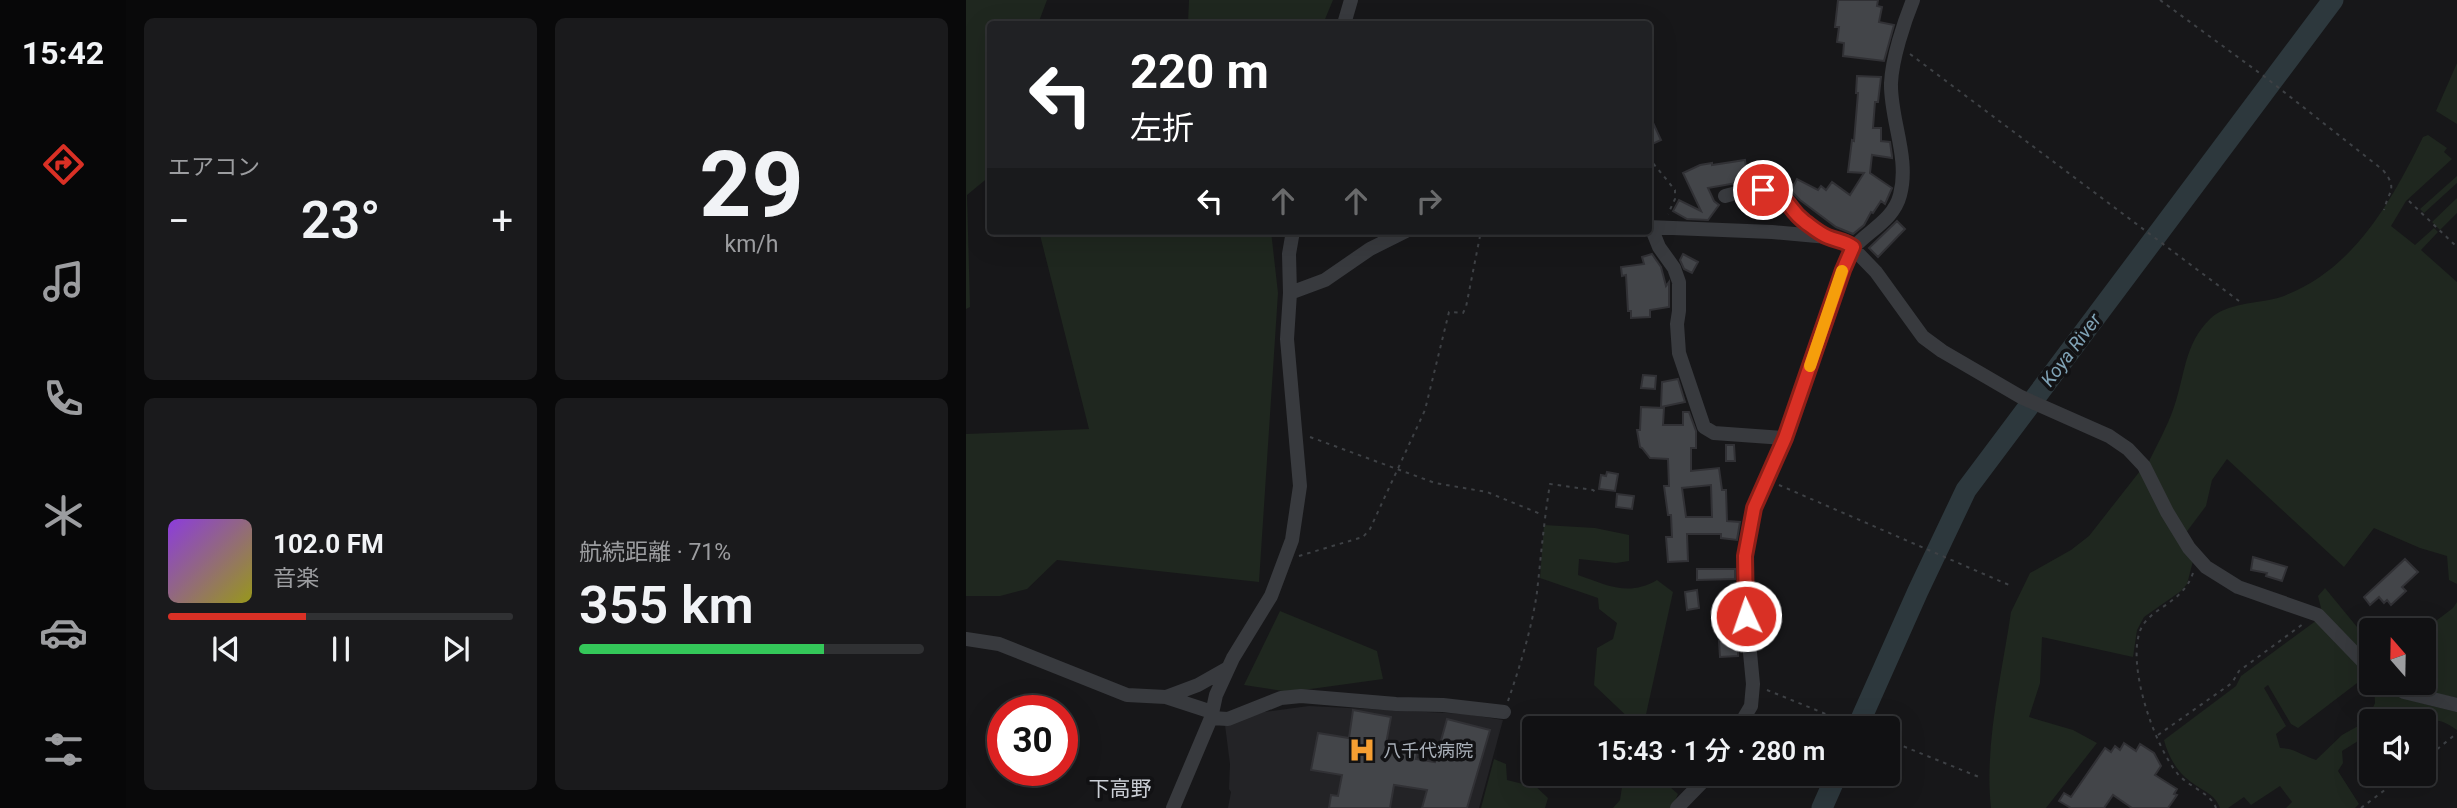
<!DOCTYPE html>
<html lang="ja">
<head>
<meta charset="utf-8">
<style>
	:root { --surface:#111113; --page:#1a1a1c; --text:#f1f3f6; --muted:#9c9da0; --line:#303133; --accent:#d93025 }
	body { margin:0; font-family:Roboto,"Noto Sans JP",sans-serif; background:var(--page); color:var(--text); height:100vh; display:flex; flex-direction:column; font-size:26px; white-space:nowrap }
	* { box-sizing:border-box; margin:0 }
	p { font-size:23px; color:var(--muted) }
	.icon { flex:none; width:38px; height:38px; fill:none; stroke:currentColor; stroke-width:2; stroke-linecap:round; stroke-linejoin:round }
	.map { position:relative; flex:1; overflow:hidden }
	.drawer { display:flex; flex-direction:column; gap:18px; padding:18px; background:#09090a; width:840px }
	.drawer>* { flex:none }
	.guide { position:absolute; left:21px; top:21px; width:665px; height:214px; border-radius:7px; box-shadow:0 7px 28px #0002,0 0 0 2px var(--line); background:#202124; color:#fff; overflow:hidden }
	.needle { width:46px; rotate:340deg }
	.tools { position:absolute; left:1393px; top:618px; display:grid; gap:14px }
	.tools a { display:grid; place-items:center; width:77px; height:77px; border-radius:7px; background:var(--surface); box-shadow:0 7px 28px #0002,0 0 0 2px var(--line); font-size:35px }
	.speed { position:absolute; left:21px; top:695px; display:flex; gap:14px; font-size:35px; font-weight:700; text-align:center }
	.speed>* { display:grid; place-content:center; width:91px; height:91px; border-radius:50%; background:var(--surface); box-shadow:0 7px 28px #0002,0 0 0 2px var(--line); line-height:1 }
	.speed .limit { border:10px solid #d22; background:#fff; color:#111 }
	.pin { position:absolute; display:grid; place-items:center; width:60px; height:60px; color:#fff; margin:-30px; border:4px solid #fff; border-radius:50%; box-shadow:0 2px 7px #0007 }
	.me { position:absolute; width:77px; margin:-38px; rotate:357deg; stroke-linejoin:round; filter:drop-shadow(0 0 5px #0008) }
	.turn { display:flex; align-items:center; gap:24px; height:147px; padding:0 28px; font-size:32px }
	.turn .icon { width:91px; height:91px; stroke-width:2.5 }
	.turn b { display:block; font-size:49px; line-height:60px }
	.lanes { display:flex; align-items:center; height:66px; padding:0 28px; background:#0003; justify-content:center; gap:35px; direction:ltr }
	.lanes .off { opacity:.35 }
	.big { font-size:52px; font-weight:600; line-height:1.1 }
	.drawer .widget { flex:1; display:flex; flex-direction:column; justify-content:center; gap:10px; min-width:0; padding:0 24px; border-radius:10px; background:var(--page) }
	.drawer .dial { align-items:center; gap:0 }
	.dial b { font-size:91px; line-height:1 }
	.song { display:flex; align-items:center; gap:21px }
	.cover { width:84px; height:84px; border-radius:10px; background:linear-gradient(135deg,hsl(270 70% 55%),hsl(60 70% 35%)) }
	.played { height:7px; border-radius:4px; background:linear-gradient(90deg,var(--accent) 40%,var(--line) 40%) }
	.keys { display:flex; justify-content:space-around; direction:ltr }
	.heat { display:flex; justify-content:space-between; align-items:center; font-size:38px; direction:ltr }
	.charge { height:10px; border-radius:5px; background:linear-gradient(90deg,#34c759 71%,var(--line) 0) }
	.drawer .tiles { flex:1; display:grid; gap:18px; grid-template-columns:repeat(2,1fr) }
	.trip { position:absolute; left:556px; top:716px; width:378px; height:70px; border-radius:7px; background:var(--surface); box-shadow:0 7px 28px #0002,0 0 0 2px var(--line); font-weight:600; line-height:70px; text-align:center }
	main { display:flex; flex:1; min-height:0 }
	.tabs { display:flex; flex-direction:column; width:126px; justify-content:space-around; align-items:center; background:#070708; color:var(--muted) }
	.tabs .icon { width:49px; height:49px }
	.tabs .on { color:var(--accent) }
	.tabs b { font-size:32px; color:var(--text) }
	.map>svg:first-child { display:block }
	.built { fill:#232326 }
	.green { fill:#1f271f }
	.lines { fill:none; stroke-linecap:round; stroke-linejoin:round }
	.river { stroke:#2d383d; stroke-width:21 }
	.building { fill:#434549; stroke:#313135; stroke-width:2; fill-rule:evenodd }
	.path { stroke:#3e4145; stroke-width:2; stroke-dasharray:3.5 5; stroke-linecap:butt }
	.minor { stroke:#383a3e; stroke-width:14 }
	.route-casing { stroke:#8d1f18; stroke-width:18 }
	.route { stroke:#d93025; stroke-width:12 }
	.slow { stroke:#f59e0b; stroke-width:12 }
	.labels { text-anchor:middle; dominant-baseline:central; stroke-width:7; stroke-linejoin:round; paint-order:stroke }
	.poi-label { font-size:18px; fill:#a9b0b9; stroke:#121214; text-anchor:start }
	.water-label { font-size:19px; font-style:italic; fill:#7fa2b5; stroke:#121214 }
	.quarter-label { font-size:21px; fill:#caced5; stroke:#121214 }
</style>
</head>
<body>
<main>
<nav class="tabs">
<b>15:42</b>
<svg class="icon on" aria-label="directions" viewBox="0 0 24 24"><path d="M12 3l9 9-9 9-9-9zM9 14v-3h6M13 9l2 2-2 2"/></svg>
<svg class="icon" aria-label="music" viewBox="0 0 24 24"><path d="M9 18V5l10-2v13"/><circle cx="6" cy="18" r="3"/><circle cx="16" cy="16" r="3"/></svg>
<svg class="icon" aria-label="phone" viewBox="0 0 24 24"><path d="M5 4h4l2 5-3 2q2 4 5 5l2-3 5 2v4C11 20 4 13 5 4z"/></svg>
<svg class="icon" aria-label="climate" viewBox="0 0 24 24"><path d="M12 3v18M4 7l16 10M4 17L20 7"/></svg>
<svg class="icon" aria-label="car" viewBox="0 0 24 24"><path d="M5 17H2v-5l4-1 3-4h7l3 4 3 1v5h-3M9 17h6M6 11h13"/><circle cx="7" cy="17" r="2"/><circle cx="17" cy="17" r="2"/></svg>
<svg class="icon" aria-label="filters" viewBox="0 0 24 24"><path d="M4 7h16M4 17h16"/><circle cx="9" cy="7" r="2"/><circle cx="15" cy="17" r="2"/></svg>
</nav>
<section class="drawer">
<div class="tiles">
<div class="widget"><p>エアコン</p>
<div class="heat"><a>−</a><b class="big">23°</b><a>+</a></div>
</div>
<div class="widget dial"><b>29</b><p>km/h</p></div>
<div class="widget">
<div class="song"><i class="cover"></i><div><b>102.0 FM</b><p>音楽</p></div></div>
<div class="played"></div>
<div class="keys"><svg class="icon" aria-label="previous" viewBox="0 0 24 24"><path d="M18 5L8 12l10 7zM5 5v14"/></svg><svg class="icon" aria-label="pause" viewBox="0 0 24 24"><path d="M8 5v14M16 5v14"/></svg><svg class="icon" aria-label="next" viewBox="0 0 24 24"><path d="M6 5l10 7-10 7zM19 5v14"/></svg></div>
</div>
<div class="widget"><p>航続距離 · 71%</p><b class="big">355 km</b><div class="charge"></div></div>
</div>
</section>
<div class="map">
<svg width="1491" height="808" viewBox="0 0 1491 808">
	<rect width="100%" height="100%" fill="#171719"/>
	<path class="built" d="M343 706 500 714 537 720 513 808H262L265 792 263 789 264 764 259 725 298 712Z"/>
	<path class="green" d="M0 0H81L72 24H24V176L1 195 4 307 0 309Z
		M223 0H367L357 24H222Z
		M1491 63V124L1470 111Z
		M1462 135 1481 148 1478 152 1486 159 1440 201 1425 226 1449 245 1468 228 1472 232 1455 250 1491 282V584L1483 580 1481 556 1454 548 1408 528 1378 567 1261 459 1246 480 1240 506 1219 534 1181 466C1190 446 1201 428 1208 407 1219 376 1218 344 1244 319 1261 302 1293 304 1315 297 1387 271 1425 202 1457 137Z
		M1491 176V183L1458 213 1454 209Z
		M1491 198V213L1474 230 1466 222Z
		M73 231H305L312 293 293 582 91 560 61 589 34 596H0V434L123 429Z
		M1174 471 1227 561 1221 584 1215 591 1178 617 1171 630 1167 657 1076 637 1074 683 1063 717 1107 730 1131 743 1080 808H1025C1018 745 1036 674 1045 612L1064 573 1105 550 1123 536Z
		M578 525 629 528 663 535V561L650 563 613 559 612 575C641 585 662 597 691 580L707 592 677 728H667L668 723 628 685 631 648 647 639 651 623 633 609 632 598 574 578Z
		M1359 588 1405 644V664L1356 612 1352 596Z
		M1491 602V698L1440 687 1430 683 1458 682V630L1487 608Z
		M314 611 411 651 417 679 323 692 278 685Z
		M1351 620 1403 674 1332 728 1325 724 1302 685 1298 688 1320 726 1310 734 1314 748C1328 748 1337 756 1350 760L1376 735 1401 721 1409 703 1408 683H1413C1434 701 1465 705 1491 712V730C1480 723 1472 716 1458 725V721H1433L1429 714 1420 721H1405V733L1376 751 1377 763 1372 771 1393 804 1389 808H1320L1326 802 1314 786 1285 805 1278 797 1262 808H1254C1249 794 1237 791 1225 782 1211 772 1202 756 1198 740L1270 686 1275 676Z
		M528 759 540 764 541 780 557 784 564 781 582 798 579 808H515Z
		M658 774H689L712 794 706 808H647L654 800Z"/>
	<g class="lines">
		<path class="river" d="M891 728 952 591 1000 490 1367 0
			M856 808 871 774"/>
	</g>
	<path class="building" d="M872 0H912L911 6 916 7 913 22 928 25 918 61 877 56 878 43 871 42 873 27H869Z
		M891 76 915 77 912 102H909L907 128H915V141L924 142 926 156V158L906 155 904 173 926 188 919 204 915 201 907 213 905 212 898 225 887 234 870 227 834 200 825 191 831 179 852 190 855 186 860 190 866 182 884 195 898 173 882 172 886 140 888 141 892 93H890Z
		M682 112 695 140 682 146Z
		M779 160 782 181 742 188 748 201 753 205 742 220 721 219 707 211 713 200 735 211 717 173 734 165 746 163V165Z
		M931 221 939 229 912 257 903 248Z
		M686 254 695 267 700 286 703 282V307L684 310V317L665 318V311H662L660 275 656 276 655 267 678 264 676 257Z
		M717 254 732 262 726 273 718 269 714 260Z
		M677 375 690 376 689 389 675 388Z
		M712 379 719 402 695 407 696 382Z
		M675 407 698 408 697 425H717V412H723L730 431V448H725V471L753 468 756 490H760L761 521 774 522 771 540 755 538V534H721L722 561 702 562 700 537H706L705 515H702L698 486H703L702 459 684 458 676 448 674 447 671 430H674ZM745 485 746 517H720L716 488Z
		M760 445H768L769 461H760Z
		M641 472 652 474 649 491 633 489 635 475 640 476Z
		M651 494 668 496 666 509 650 507Z
		M1287 557 1321 567 1316 581 1300 576 1301 573 1285 570Z
		M1439 559 1452 572 1436 587 1440 591 1425 605 1421 600 1418 603 1413 597 1404 605 1398 597Z
		M731 569H769V579L731 580Z
		M731 590 733 608 721 610 719 592Z
		M753 641H772V656L754 657Z
		M387 710 425 717 420 744 452 750 450 759 469 762 481 719 524 730 501 808H456L461 790 428 785 424 808H363L365 795 372 796 376 775 345 770 352 733 383 738Z
		M1158 743 1170 751 1174 744 1188 753 1195 766 1189 775 1211 789 1208 794 1211 795 1202 808H1166L1147 795 1138 808H1105L1093 801 1098 793 1105 797 1139 748 1145 752 1149 746 1154 750Z
		M711 774H730L719 786 708 781Z"/>
	<g class="lines">
		<path class="path" d="M1194 0 1299 77 1417 170C1432 189 1423 190 1418 210
			M944 54 1273 301
			M682 157 709 190V199L702 214
			M1443 201 1491 247
			M344 437 469 483 521 492 577 515
			M813 485 1043 585
			M333 556 397 537 404 529 459 410 483 312 497 313 500 307 515 231
			M1227 573C1216 605 1183 607 1174 631 1161 667 1188 744 1211 773 1222 787 1244 792 1250 808
			M801 690 894 728
			M542 701C554 666 566 628 571 592 575 556 578 520 584 484L627 490 631 493
			M1192 735 1266 683 1273 671 1337 624
			M922 740 1013 777
			M1458 760 1491 733
			M1395 808 1440 774"/>
		<path class="minor" d="M378 24 385 0
			M759 196C778 191 801 184 819 198 827 204 830 214 837 221 844 227 853 231 861 236
			M682 227 806 232 862 237 880 241 910 272 957 337 976 351 1055 397 1143 436 1162 449 1178 466 1201 512 1223 548 1240 567 1272 587 1352 615 1405 670
			M685 227 693 247 708 268 713 282V311L711 324 713 353 738 427 748 433 819 438
			M324 293 359 280 404 249 440 231
			M0 639 33 644 161 695 200 697 246 712
			M1421 682 1438 692 1491 705
			M200 697 232 685 262 668
			M245 718 262 719 315 698 335 696 430 704 477 705 538 712
			M772 728 785 706 787 684 778 590 779 556 783 526 788 508 819 438 877 270C880 263 883 252 889 246 904 230 928 219 934 195 944 158 924 119 925 83 926 59 938 22 947 0
			M207 808 245 718 250 695 267 658 305 596 326 540 334 486 321 339 324 293 323 254 327 231
			M711 808 744 774"/>
	</g>
	<g class="lines">
		<g class="route-casing">
			<path id="route" d="M780 616 779 556 788 508 819 438 877 270 887 247C879 241 872 241 862 237 854 234 846 227 839 222 819 207 828 199 797 190"/>
		</g>
		<use href="#route" class="route"/>
		<path class="slow" d="M844 366 876 271"/>
	</g>
	<defs>
		<g id="hospital-bare" transform="scale(2.1)"><path d="M-5-5h3v3.5h4V-5h3V5h-3V1.5h-4V5h-3Z" fill="#f69f32" stroke="#121214" stroke-width="2.5" paint-order="stroke"/></g>
	</defs>
	<g fill-rule="evenodd">
		<use href="#hospital-bare" x="396" y="750"/>
	</g>
	<g class="labels">
		<g class="poi-label">
			<text x="417" y="750">八千代病院</text>
		</g>
		<g class="water-label">
			<text transform="translate(1105 350) rotate(-53)">Koya River</text>
		</g>
		<g class="quarter-label">
			<text x="154" y="789">下高野</text>
		</g>
	</g>
</svg>
<div class="tools">
<a><svg class="needle" viewBox="-14 -14 28 28"><path d="M0-13l5 13h-10z" fill="#e53935"/><path d="M0 13l5-13h-10z" fill="#9c9da0"/></svg></a>
<a><svg class="icon" aria-label="sound" viewBox="0 0 24 24"><path d="M4 9h4l5-4v14l-5-4H4zM17 9q2 3 0 6"/></svg></a>
</div>
<div class="speed"><div class="limit">30</div></div>
<div class="pin" style="left:797px;top:190px;background:#d93025"><svg class="icon" aria-label="arrive" viewBox="0 0 24 24"><path d="M6 21V4h12l-3 4 3 4H6"/></svg></div>
<svg class="me" style="left:780px;top:616px" viewBox="-20 -20 40 40"><circle r="17" fill="#d93025" stroke="#fff" stroke-width="3"/><path d="M0-11L8 9 0 5-8 9z" fill="#fff"/></svg>
<div class="trip">15:43 · 1 分 · 280 m</div>
<div class="guide">
<div class="turn"><svg class="icon" aria-label="left" viewBox="0 0 24 24"><path d="M17 20v-9H6M10 6l-5 5 5 5"/></svg><div><b>220 m</b>左折</div></div>
<div class="lanes"><svg class="icon" aria-label="left" viewBox="0 0 24 24"><path d="M17 20v-9H6M10 6l-5 5 5 5"/></svg><svg class="icon off" aria-label="ahead" viewBox="0 0 24 24"><path d="M12 20V5M6 11l6-6 6 6"/></svg><svg class="icon off" aria-label="ahead" viewBox="0 0 24 24"><path d="M12 20V5M6 11l6-6 6 6"/></svg><svg class="icon off" aria-label="right" viewBox="0 0 24 24"><path d="M7 20v-9h11M14 6l5 5-5 5"/></svg></div>
</div>
</div>
</main>
</body>
</html>
